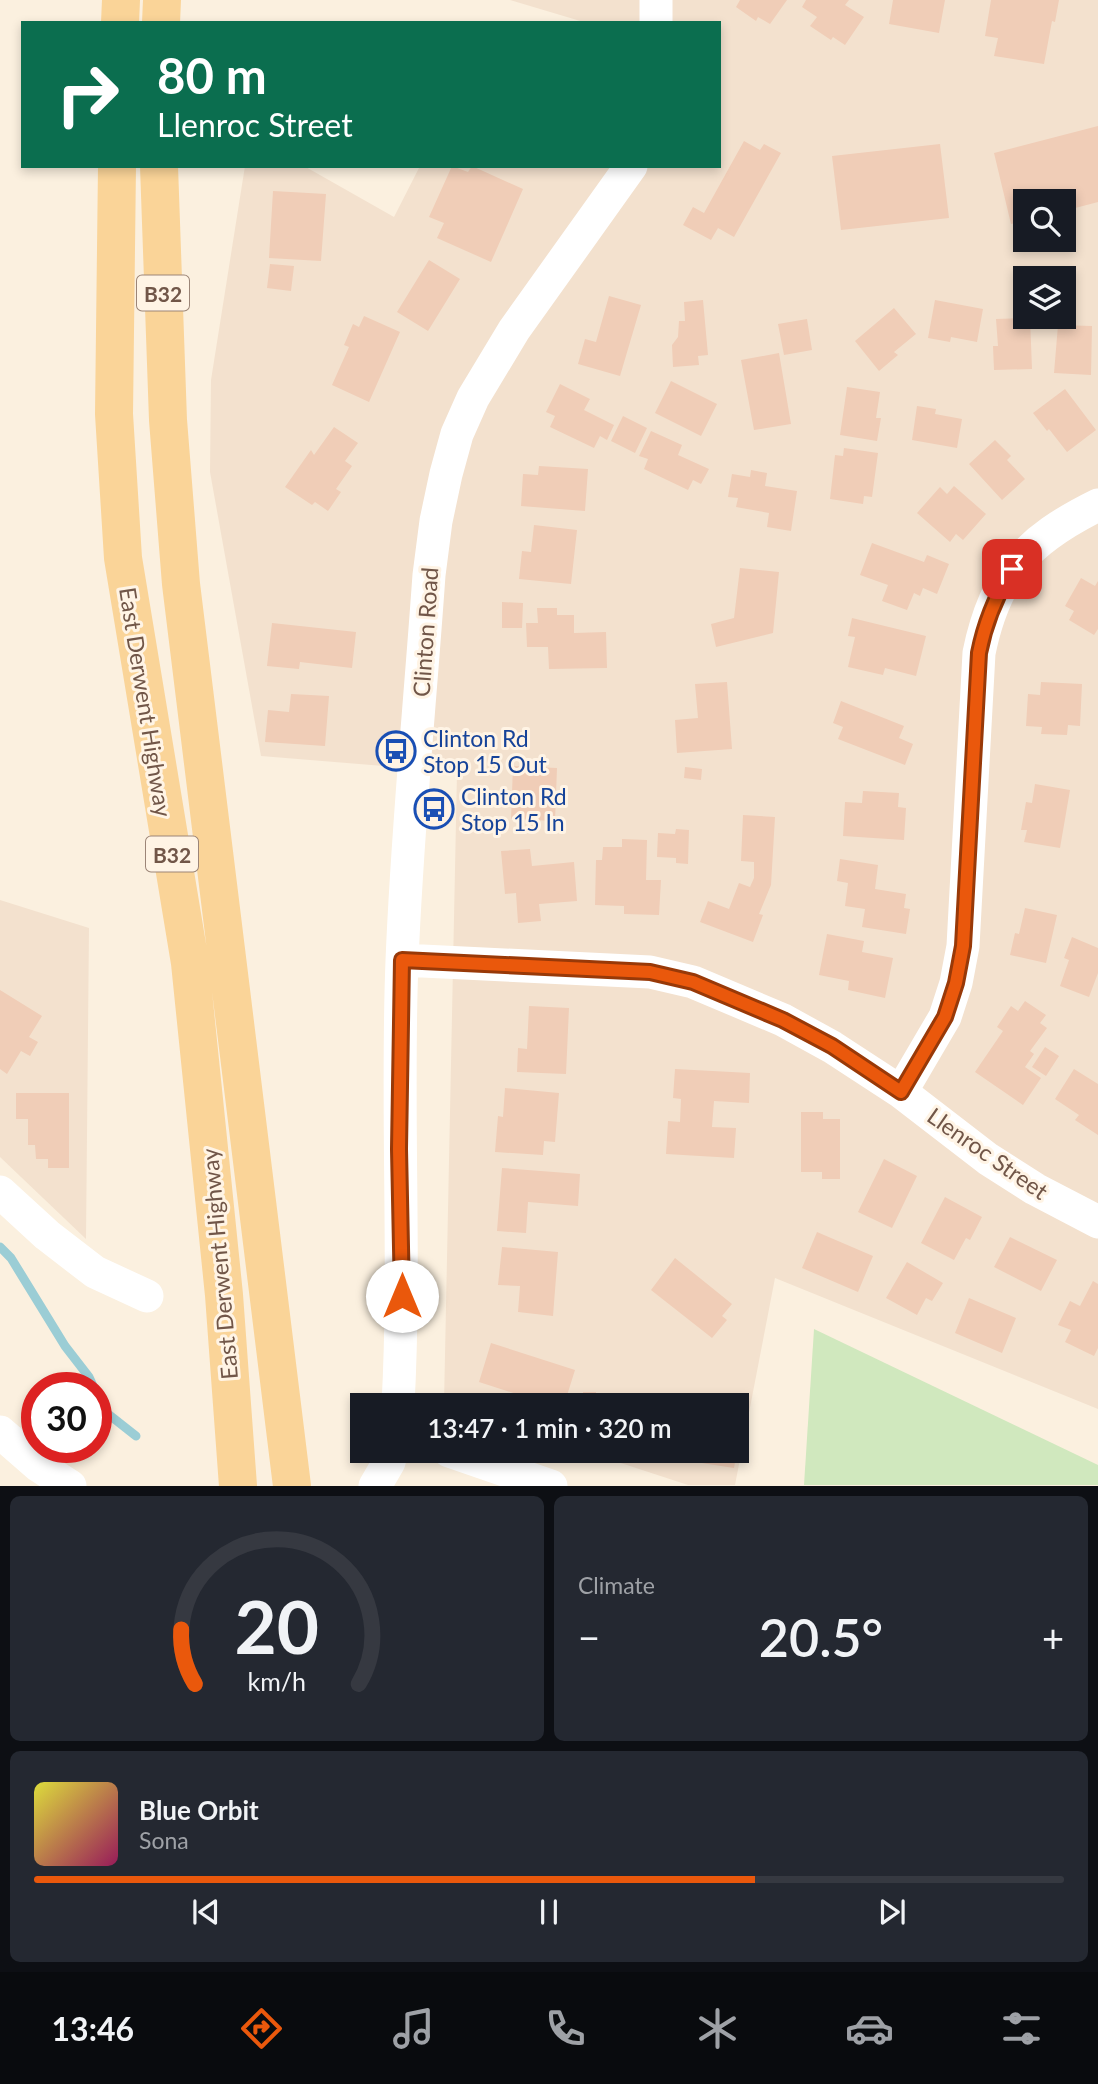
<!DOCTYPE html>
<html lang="en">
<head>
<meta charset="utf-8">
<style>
	:root { --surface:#171b24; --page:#242831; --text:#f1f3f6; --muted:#9ea1a6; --line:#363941; --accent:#ea580c }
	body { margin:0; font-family:Lato,sans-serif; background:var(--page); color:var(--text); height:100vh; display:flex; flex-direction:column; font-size:26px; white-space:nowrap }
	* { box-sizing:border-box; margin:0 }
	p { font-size:23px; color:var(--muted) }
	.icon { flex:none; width:38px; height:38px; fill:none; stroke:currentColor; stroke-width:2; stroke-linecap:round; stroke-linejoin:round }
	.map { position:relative; height:1486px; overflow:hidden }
	.panel { display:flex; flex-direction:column; gap:10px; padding:10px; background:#0d0f14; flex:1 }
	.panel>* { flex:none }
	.top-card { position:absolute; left:21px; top:21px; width:700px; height:147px; border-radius:0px; box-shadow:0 4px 10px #0003; background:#0b6e4f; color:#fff; overflow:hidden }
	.tools { position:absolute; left:1013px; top:189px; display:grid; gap:14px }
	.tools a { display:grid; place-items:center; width:63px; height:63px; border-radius:0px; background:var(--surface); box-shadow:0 4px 10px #0003; font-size:35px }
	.speed { position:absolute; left:21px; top:1372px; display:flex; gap:14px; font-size:35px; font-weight:700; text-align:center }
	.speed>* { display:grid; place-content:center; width:91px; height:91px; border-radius:50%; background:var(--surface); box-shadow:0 4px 10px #0003; line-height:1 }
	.speed .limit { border:10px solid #d22; background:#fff; color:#111 }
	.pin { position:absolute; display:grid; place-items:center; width:60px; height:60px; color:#fff; margin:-30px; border-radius:14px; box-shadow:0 4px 10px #0006 }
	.me { position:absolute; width:77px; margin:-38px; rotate:0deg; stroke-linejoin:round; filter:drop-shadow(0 0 5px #0008) }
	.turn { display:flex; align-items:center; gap:24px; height:147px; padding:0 21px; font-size:32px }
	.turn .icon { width:91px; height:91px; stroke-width:2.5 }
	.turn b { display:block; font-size:49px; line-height:60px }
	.big { font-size:52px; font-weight:600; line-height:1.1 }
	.panel .card { flex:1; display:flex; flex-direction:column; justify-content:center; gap:10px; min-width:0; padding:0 24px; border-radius:10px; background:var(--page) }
	.panel .dial { align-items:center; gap:0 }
	.dial svg { height:182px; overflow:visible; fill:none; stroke:var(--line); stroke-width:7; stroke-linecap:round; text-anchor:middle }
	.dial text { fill:var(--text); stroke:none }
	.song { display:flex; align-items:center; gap:21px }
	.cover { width:84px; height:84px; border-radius:10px; background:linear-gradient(135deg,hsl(60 70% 55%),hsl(330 70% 35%)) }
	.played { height:7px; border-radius:4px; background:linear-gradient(90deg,var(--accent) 70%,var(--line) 70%) }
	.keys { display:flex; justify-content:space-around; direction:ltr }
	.heat { display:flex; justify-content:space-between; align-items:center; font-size:38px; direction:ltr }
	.panel .tiles { flex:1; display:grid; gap:10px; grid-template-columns:1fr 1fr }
	.card:last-child { grid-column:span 2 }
	.trip { position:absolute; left:350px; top:1393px; width:399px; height:70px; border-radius:0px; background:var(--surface); box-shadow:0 4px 10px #0003; font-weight:600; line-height:70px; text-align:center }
	.menu { display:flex; height:112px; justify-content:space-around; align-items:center; background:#090b0e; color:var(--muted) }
	.menu .icon { width:49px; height:49px }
	.menu .active { color:var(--accent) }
	.menu b { font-size:32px; color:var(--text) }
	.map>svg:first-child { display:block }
	.residential { fill:#f3e1ce; fill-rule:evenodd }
	.green { fill:#d0e8be }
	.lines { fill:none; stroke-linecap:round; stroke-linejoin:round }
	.stream { stroke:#9bcdd5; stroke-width:9 }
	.building { fill:#f0cdb7 }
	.minor { stroke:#fff; stroke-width:33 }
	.major { stroke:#fad498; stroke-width:38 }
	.route-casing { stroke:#983908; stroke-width:18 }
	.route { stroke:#ea580c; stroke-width:12 }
	.labels { text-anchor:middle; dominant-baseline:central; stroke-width:6; stroke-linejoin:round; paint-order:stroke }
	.shield { fill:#fff4e5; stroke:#9c8577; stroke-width:2 }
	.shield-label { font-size:21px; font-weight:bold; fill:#715648 }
	.street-label { font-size:23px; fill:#715648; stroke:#fff4e5 }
	.transit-label { font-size:23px; fill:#164399; stroke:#fff4e5; text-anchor:start }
</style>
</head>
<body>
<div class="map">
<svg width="1098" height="1486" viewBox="0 0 1098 1486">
	<rect width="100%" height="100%" fill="#fbf0df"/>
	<path class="residential" d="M510 0H1098V1409L775 1278 735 1485H688L584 1451H737V1405L444 1404 457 772 261 756 210 472 211 380 245 166H304L394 217 420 166H719V23H587ZM1026 201H1064V240H1026ZM1026 278H1064V317H1026Z
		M0 900 89 928 86 1239 0 1157Z"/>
	<path class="green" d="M814 1329 1098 1465V1485H804Z"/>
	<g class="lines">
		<path class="stream" d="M0 1247 11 1258 65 1346 89 1377 94 1388
			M96 1393 103 1410 136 1436"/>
	</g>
	<path class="building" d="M740 0H787L770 24 758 17 756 21 736 7Z
		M806 0H849L845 5 864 17 845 45 833 37 831 40 810 26 817 17 802 7Z
		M893 0H945L939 33 889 24Z
		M991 0H1059L1055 22 1052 21 1044 64 994 56 998 38 985 36Z
		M1098 126V202L1064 211V201H1026V221L1011 224 994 153Z
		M744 141 760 150 764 144 781 153 734 237 718 228 711 240 683 225 693 207 704 213Z
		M940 144 949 218 841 230 832 156Z
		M452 166 468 172 472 166 523 189 491 262 437 238 444 223 429 217Z
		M273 191 326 194 321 261 269 258Z
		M429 260 460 279 428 331 397 312Z
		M270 264 294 266 291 291 267 288Z
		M609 296 641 305 620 376 578 364 585 339 596 342Z
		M703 300 708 355 698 356 699 365 673 367 672 345 678 337 679 321H685L684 302Z
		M935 300 983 309 977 342 951 337 950 342 928 338Z
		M894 308 916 334 894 352 898 355 879 371 855 341Z
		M364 316 400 332 369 402 332 385 349 347 344 345 353 324 359 327Z
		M1030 318 1032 369 994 370 993 346H998L996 319Z
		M807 319 812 350 784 355 778 324Z
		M1058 325 1092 326 1091 375 1054 373Z
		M779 353 791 424 754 430 741 360Z
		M671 381 717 404 701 436 655 413Z
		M560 384 590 399 584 410 614 425 607 440 600 436 594 448 550 427 555 416 546 412Z
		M847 387 880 392 876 418H881L877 441 840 435Z
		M1065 389 1096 430 1067 452 1049 429 1047 431 1033 413Z
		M917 406 936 409 935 414 962 419 957 448 912 440Z
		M623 416 647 428 635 453 611 441Z
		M334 427 358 443 345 461 352 466 336 489 341 492 328 511 315 502 312 505 285 487 311 450 314 455Z
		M651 431 682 445 678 455 709 469 701 484 693 480 688 490 644 469 648 459 639 456Z
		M995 440 1011 456 1007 460 1025 479 1002 500 969 464Z
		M844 448 878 453 872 497 864 496 863 504 830 499 835 455 843 456Z
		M539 466 588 469 585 511 521 506 523 474 538 475Z
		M751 470 767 473 765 486 797 491 791 531 767 527 769 513 736 507 738 498 728 497 732 474 750 477Z
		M954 486 986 514 963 540 956 534 950 542 917 513 940 487 947 494Z
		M534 525 577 530 571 584 519 579 522 551 531 552Z
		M872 543 924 562 927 555 949 564 937 594 923 588 920 596 914 593 907 610 882 601 888 585 860 575Z
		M740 568 779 572 773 633 716 647 711 624 734 618Z
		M1081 578 1095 586 1098 581V629L1094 635 1069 620 1074 611 1065 606Z
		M502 602 523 603 522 628H502Z
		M537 608H557V615H574V633L606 632 607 668 549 669 548 647H527L526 623H538Z
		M852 618 926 636 916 676 885 668 883 675 848 667 855 637 848 636Z
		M272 623 356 632 352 668 300 662 299 669 267 666Z
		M727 682 732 749 677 753 675 720 698 718 695 684Z
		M1041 682 1082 684 1080 726 1068 725 1067 735 1041 734 1042 727 1026 726 1028 694 1040 695Z
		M291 694 329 696 325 746 265 742 268 710 289 712Z
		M841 701 904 726 899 738 913 744 905 765 838 739 843 727 833 723Z
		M513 766 557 768 555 821 511 819Z
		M685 767 702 769 701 780 684 778Z
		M1035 784 1070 790 1060 848 1024 842 1027 830H1021L1026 802 1032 803Z
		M863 791 899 793 898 807 906 808 904 840 843 836 845 802 862 803Z
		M743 815 775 817 771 885 759 914 763 915 753 942 700 922 708 901 729 909 739 883 750 887 754 878V862L741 861Z
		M676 829 689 830 688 864 676 863V858L657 857 658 833 675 834Z
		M622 839 647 840 646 880H661L659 915 624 914V906L595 905 596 860H602L603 847H622Z
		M530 849 532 866 574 862 577 901 539 904 541 921 518 923 516 893 505 894 501 851Z
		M840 859 878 865 875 889 906 894 904 908 910 909 906 934 862 927 865 909 845 906 848 883 837 881Z
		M1025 908 1057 915 1046 963 1010 955 1015 933 1019 934Z
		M827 934 864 941 862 952 893 958 885 998 848 990 849 981 819 975Z
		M1072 937 1098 948V973L1089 997 1060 986 1069 960 1064 958Z
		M0 990 42 1016 29 1037 38 1042 30 1056 21 1051 7 1074 0 1069Z
		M1025 1001 1046 1015 1040 1023 1047 1028 1030 1051 1034 1054 1025 1067 1041 1078 1023 1105 975 1072 1003 1031 997 1027 1011 1006 1018 1011Z
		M529 1006 569 1008 566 1074 517 1072 518 1048 527 1049Z
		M1045 1047 1059 1056 1046 1076 1032 1067Z
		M675 1069 750 1073 749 1103 714 1101 712 1127 736 1128 734 1158 666 1154 668 1121 680 1122 681 1099 673 1098Z
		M1074 1069 1098 1084V1135L1075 1120 1079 1115 1055 1099Z
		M505 1088 559 1093 555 1142 544 1141 543 1155 495 1152 498 1116 503 1117Z
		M16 1093H69V1168H48V1159H36L35 1145H28V1119H16Z
		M801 1112H823V1119H840V1179H822V1172H801Z
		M884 1159 917 1176 892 1228 858 1212Z
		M502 1168 580 1174 578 1206 528 1202 526 1233 497 1231Z
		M945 1197 982 1217 970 1240 966 1238 954 1260 921 1243Z
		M817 1232 873 1256 858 1292 802 1268Z
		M1010 1237 1057 1260 1041 1291 994 1267Z
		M502 1247 558 1252 553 1316 518 1312 520 1286 498 1285Z
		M675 1258 732 1304 722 1316 727 1320 712 1338 651 1290Z
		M907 1262 943 1283 932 1301 926 1298 917 1315 886 1298Z
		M1093 1281 1098 1284V1348L1094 1356 1065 1342 1071 1330 1058 1325 1070 1301 1080 1306Z
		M969 1298 1016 1318 1002 1353 955 1333Z
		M491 1343 575 1370 564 1405H551L479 1382Z
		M583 1392H596V1404H583Z
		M621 1398 640 1405H618Z
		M737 1417 742 1418 738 1442 737 1441Z
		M697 1451H737L734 1468 695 1462Z"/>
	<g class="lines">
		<path class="minor" d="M656 23V0
			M402 960 650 972 693 982 783 1020 832 1047 901 1092 988 1159 1035 1189 1098 1222
			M901 1092 945 1017 956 983 963 946 979 653C995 574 1027 540 1098 505
			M0 1192 47 1235 95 1272 147 1296
			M398 1405C406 1257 396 1109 402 961 407 832 420 704 429 575L436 521 446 474 457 434 473 398 514 330 631 166
			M0 1432 39 1466 70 1486
			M449 1451 551 1486
			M375 1486 389 1462 392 1451"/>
		<path class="major" d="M120 23 121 0
			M161 23 162 0
			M117 166 114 414 123 558 190 963 224 1295 238 1486
			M159 166 168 420 181 584 292 1486"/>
	</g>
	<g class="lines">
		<g class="route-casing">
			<path id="route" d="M402 1296 399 1149 402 960 650 972 693 982 783 1020 832 1046 901 1092 945 1017 956 983 963 946 979 653C985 622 996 596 1012 569"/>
		</g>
		<use href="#route" class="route"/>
	</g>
	<defs>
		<g id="bus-ring" transform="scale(2.0125)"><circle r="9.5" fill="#fff4e5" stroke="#1a4fb4" stroke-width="1.5"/><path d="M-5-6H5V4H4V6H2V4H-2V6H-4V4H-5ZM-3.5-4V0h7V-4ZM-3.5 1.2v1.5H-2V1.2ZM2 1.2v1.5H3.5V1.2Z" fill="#1a4fb4"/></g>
	</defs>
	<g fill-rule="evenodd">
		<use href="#bus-ring" x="396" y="751"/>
		<use href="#bus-ring" x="434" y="809"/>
	</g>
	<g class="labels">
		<g class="shield">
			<rect x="137" y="275.5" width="52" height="35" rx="5"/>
			<rect x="146" y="836.5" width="52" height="35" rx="5"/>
		</g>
		<g class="shield-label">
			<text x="163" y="293">B32</text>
			<text x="172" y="854">B32</text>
		</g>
		<g class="street-label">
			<text transform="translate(425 632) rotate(-86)">Clinton Road</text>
			<text transform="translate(146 702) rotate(81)">East Derwent Highway</text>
			<text transform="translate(988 1153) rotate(35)">Llenroc Street</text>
			<text transform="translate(219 1264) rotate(-95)">East Derwent Highway</text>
		</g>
		<g class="transit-label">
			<text x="423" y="738">Clinton Rd<tspan x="423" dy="26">Stop 15 Out</tspan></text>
			<text x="461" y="796">Clinton Rd<tspan x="461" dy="26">Stop 15 In</tspan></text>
		</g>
	</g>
</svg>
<div class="tools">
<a><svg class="icon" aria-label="search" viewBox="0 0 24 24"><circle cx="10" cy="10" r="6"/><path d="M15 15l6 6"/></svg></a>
<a><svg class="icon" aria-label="layers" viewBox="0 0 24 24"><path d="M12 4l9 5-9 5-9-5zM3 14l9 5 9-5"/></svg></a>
</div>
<div class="speed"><div class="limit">30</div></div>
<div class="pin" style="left:1012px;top:569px;background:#d93025"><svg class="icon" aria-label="arrive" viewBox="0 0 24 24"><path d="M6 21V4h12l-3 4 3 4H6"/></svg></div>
<svg class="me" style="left:402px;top:1296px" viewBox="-20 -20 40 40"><circle r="19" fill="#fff"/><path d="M0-13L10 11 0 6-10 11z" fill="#ea580c"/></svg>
<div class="trip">13:47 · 1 min · 320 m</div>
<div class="top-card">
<div class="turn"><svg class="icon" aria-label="right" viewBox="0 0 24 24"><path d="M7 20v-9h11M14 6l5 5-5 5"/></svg><div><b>80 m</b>Llenroc Street</div></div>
</div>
</div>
<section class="panel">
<div class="tiles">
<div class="card dial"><svg viewBox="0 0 100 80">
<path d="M14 69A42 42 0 1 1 86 69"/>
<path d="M14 69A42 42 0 0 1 8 45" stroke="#ea580c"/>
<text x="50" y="56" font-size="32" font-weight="700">20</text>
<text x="50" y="72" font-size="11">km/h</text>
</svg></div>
<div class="card"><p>Climate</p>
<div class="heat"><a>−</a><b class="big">20.5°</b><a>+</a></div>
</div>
<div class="card">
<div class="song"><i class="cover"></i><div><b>Blue Orbit</b><p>Sona</p></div></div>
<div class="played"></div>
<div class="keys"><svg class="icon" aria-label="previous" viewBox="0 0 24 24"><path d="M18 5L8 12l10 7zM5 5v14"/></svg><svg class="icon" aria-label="pause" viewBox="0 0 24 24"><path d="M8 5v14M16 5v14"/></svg><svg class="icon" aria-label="next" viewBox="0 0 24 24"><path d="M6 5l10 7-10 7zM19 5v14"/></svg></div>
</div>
</div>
</section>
<nav class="menu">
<b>13:46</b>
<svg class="icon active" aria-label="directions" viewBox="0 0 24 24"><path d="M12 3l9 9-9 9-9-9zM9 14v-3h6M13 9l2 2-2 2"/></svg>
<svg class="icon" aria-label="music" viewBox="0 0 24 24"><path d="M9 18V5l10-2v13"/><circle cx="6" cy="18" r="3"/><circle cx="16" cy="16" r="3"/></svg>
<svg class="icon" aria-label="phone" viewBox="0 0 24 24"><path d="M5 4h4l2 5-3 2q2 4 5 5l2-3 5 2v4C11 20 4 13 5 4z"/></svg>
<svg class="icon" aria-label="climate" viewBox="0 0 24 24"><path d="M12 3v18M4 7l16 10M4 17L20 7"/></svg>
<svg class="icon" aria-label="car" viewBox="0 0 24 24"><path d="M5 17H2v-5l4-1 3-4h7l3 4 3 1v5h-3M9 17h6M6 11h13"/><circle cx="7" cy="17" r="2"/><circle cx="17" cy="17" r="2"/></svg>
<svg class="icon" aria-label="filters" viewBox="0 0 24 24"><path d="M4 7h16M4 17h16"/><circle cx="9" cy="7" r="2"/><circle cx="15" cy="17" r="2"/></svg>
</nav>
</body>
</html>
